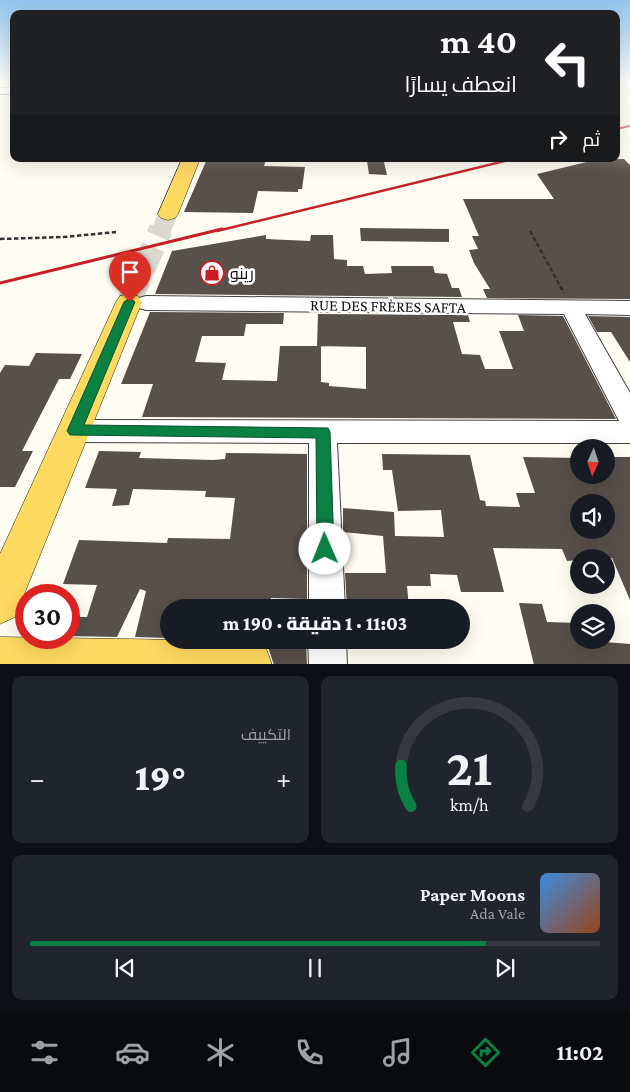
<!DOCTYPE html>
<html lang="ar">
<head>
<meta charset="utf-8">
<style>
	:root { --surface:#171b24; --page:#20242c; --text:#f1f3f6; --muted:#9ea1a6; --line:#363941; --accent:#0b8043 }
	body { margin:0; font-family:"Crimson Pro",Cairo,serif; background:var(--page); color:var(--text); direction:rtl; height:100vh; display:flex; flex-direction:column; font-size:19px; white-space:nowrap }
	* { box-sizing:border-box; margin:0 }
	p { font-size:16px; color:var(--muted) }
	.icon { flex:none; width:28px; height:28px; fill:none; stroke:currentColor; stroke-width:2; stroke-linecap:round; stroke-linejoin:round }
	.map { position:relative; height:664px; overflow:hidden; direction:ltr }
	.drawer { display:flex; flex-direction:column; gap:12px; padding:12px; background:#0d0f14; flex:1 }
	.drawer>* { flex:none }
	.guide { position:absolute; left:10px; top:10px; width:610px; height:152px; border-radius:10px; box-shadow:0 5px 20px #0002; direction:rtl; background:#202124; color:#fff; overflow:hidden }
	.needle { width:32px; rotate:183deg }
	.fabs { position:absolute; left:570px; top:439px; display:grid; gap:10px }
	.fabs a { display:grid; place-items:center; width:45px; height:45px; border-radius:50%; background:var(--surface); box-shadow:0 5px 20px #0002; font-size:25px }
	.speed { position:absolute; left:15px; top:584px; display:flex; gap:10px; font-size:25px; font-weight:700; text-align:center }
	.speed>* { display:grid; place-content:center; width:65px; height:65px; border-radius:50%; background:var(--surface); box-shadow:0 5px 20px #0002; line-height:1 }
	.speed .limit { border:8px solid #d22; background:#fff; color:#111 }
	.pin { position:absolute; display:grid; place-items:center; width:42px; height:42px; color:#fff; margin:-51px -21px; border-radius:50% 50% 50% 0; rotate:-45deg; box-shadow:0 0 5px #0007 }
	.pin .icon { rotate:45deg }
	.me { position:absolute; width:55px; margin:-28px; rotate:359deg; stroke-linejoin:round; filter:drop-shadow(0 0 4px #0008) }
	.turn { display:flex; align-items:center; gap:18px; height:105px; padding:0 20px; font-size:22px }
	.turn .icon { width:65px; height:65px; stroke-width:2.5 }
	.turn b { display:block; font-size:35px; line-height:42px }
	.then { display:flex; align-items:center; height:48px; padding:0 20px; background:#0003; gap:10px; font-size:19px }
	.big { font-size:38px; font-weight:800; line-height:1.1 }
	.drawer .widget { flex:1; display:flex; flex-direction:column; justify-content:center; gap:8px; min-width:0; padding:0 18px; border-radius:10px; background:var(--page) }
	.drawer .dial { align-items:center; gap:0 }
	.dial svg { height:130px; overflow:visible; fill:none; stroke:var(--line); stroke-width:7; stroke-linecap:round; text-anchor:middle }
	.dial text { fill:var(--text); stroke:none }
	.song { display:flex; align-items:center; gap:15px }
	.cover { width:60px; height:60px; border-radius:8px; background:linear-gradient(135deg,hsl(210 70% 55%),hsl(20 70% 35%)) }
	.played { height:5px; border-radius:2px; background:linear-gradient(90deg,var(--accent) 80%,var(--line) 80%) }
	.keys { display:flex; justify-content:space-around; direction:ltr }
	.heat { display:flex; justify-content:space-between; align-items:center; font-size:28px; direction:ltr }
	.drawer .tiles { flex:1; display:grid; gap:12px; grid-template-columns:1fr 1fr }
	.widget:last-child { grid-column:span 2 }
	.trip { position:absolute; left:160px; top:599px; width:310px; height:50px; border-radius:25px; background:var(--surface); box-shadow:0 5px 20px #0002; font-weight:800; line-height:50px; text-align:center; direction:rtl }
	.tabs { display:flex; height:80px; justify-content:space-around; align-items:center; background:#090b0e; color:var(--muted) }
	.tabs .icon { width:35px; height:35px }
	.tabs .on { color:var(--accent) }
	.tabs b { font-size:22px; color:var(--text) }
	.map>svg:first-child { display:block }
	.building { fill:#58504a; fill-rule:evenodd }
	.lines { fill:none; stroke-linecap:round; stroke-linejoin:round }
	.major-tunnel-far1 { stroke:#dbd8cf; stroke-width:19; stroke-dasharray:19 9; stroke-linecap:butt }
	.major-tunnel { stroke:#dbd8cf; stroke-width:24; stroke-dasharray:24 12; stroke-linecap:butt }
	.minor-casing { stroke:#424242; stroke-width:2 }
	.major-casing { stroke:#202020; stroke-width:1 }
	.path { stroke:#313131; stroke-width:2.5; stroke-dasharray:4.5 2.5; stroke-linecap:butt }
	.minor { fill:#fff; fill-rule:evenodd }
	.major { fill:#ffda61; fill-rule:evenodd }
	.rail-far2 { stroke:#c81e25; stroke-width:2 }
	.rail-far1 { stroke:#c81e25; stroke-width:2.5 }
	.rail { stroke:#c81e25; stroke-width:3 }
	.route { fill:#0b8043; stroke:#07532c }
	.labels { text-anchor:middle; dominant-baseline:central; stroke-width:5; stroke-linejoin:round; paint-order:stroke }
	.poi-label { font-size:16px; fill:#0f0f0f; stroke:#fff; text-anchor:start }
	.street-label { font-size:16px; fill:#0f0f0f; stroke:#fff }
</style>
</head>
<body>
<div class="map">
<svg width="630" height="665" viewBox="0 0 630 665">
	<rect width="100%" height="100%" fill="#fffcf1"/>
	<path class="building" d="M207 159H266L264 166 305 167 302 189H298V192L258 191 253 213 184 212Z
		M599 159H624L630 165V299L487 298 483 289H490L474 263 469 250 478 249 472 236H479L463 199H554L537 174Z
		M367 161 384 162 387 175 369 174Z
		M360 228 449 229V242L361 241Z
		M266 235V239L310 241 311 235H333L334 259 347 260V266H363L365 274 392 273 391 266H433L435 273 447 274 452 288H459L462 297 155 294 172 251Z
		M150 312 284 313 283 324H246L244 336H202L195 362 226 363 222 380 277 381 280 346H321V382L329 383V386L366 389V347L317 346 318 314 468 315 470 322H453L462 354 480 355 485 369H513L499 331H524L518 315 563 316 616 419 142 417 153 384H121Z
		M588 316 630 317V362L611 332H597Z
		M36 353 82 354 70 379H59L22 451H33L15 487H0V373L5 365 29 366Z
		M99 451 141 452 139 458 213 460 225 459 226 453 307 454V599L271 598V608L196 604V608H169V638L135 637 146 591 140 589 117 637 69 636V617H87L97 585 63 584 79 540 167 543 168 538 230 539 235 498 205 497 206 491 133 489 129 505 112 506 117 489 85 488Z
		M382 454 470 455 480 500 485 501 486 506 520 507 516 493H535L523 457 579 458V475H606V457H630V600L612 558H579V560L567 561 562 549 493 548 504 592H461L457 575 430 574 431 586H407L409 608H347L345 573H386L383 536 343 532V508L394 512 395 536 444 537 441 510 398 511 392 470H383ZM579 502H606V530H579Z
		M519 603 542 604 547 622 579 623V640L630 644V665H534Z
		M252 640H306L307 665H274L268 647Z"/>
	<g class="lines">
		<path class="major-tunnel-far1" d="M161 231 168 214"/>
		<path class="major-tunnel" d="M129 302 161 229"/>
		<g class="minor-casing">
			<path id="minor" d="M0 88H14V94H0Z
				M146 296 630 301V315L585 314 630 393V443H337L345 608H309V443L74 442 64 439 60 431 64 423 74 420 619 421 564 314 146 310 139 308 135 303 139 298Z
				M308 640H346L347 665H309Z"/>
		</g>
		<g class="major-casing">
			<path id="major" d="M182 159H200L178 214 175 218 168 220 161 218 158 214Z
				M129 294 138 296 142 302 15 617 0 624V554L116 302 120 296Z
				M0 637 249 641 266 648 272 665H0Z"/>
		</g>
		<path class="path" d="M530 231 564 293
			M0 239 64 237 116 232"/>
		<use href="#minor" class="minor"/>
		<use href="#major" class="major"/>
		<path class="rail-far2" d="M616 129 630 126"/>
		<path class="rail-far1" d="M217 231 513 159"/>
		<path class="rail" d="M0 283 222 229"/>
	</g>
	<linearGradient id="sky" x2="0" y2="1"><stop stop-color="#92c5ef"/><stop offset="0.47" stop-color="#fffef9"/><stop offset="1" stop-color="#fffef9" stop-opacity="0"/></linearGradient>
	<rect width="630" height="174" fill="url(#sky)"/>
	<path class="route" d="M130 298 135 302 84 425 328 428 330 432 334 549 331 555 325 557 319 555 317 549 316 438 70 435 67 431 124 302Z"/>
	<defs>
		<g id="shop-ring" transform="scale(1.25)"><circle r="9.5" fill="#fff" stroke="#c81e25" stroke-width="1.5"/><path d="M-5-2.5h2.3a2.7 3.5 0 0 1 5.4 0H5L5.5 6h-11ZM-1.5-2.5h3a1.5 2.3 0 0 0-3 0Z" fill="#c81e25"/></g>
	</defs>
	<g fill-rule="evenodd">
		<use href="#shop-ring" x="212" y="273"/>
	</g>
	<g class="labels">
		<g class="poi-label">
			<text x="230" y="273">رينو</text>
		</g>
		<g class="street-label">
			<text transform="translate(388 306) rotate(1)">RUE DES FRÈRES SAFTA</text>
		</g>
	</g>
</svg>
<div class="fabs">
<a><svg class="needle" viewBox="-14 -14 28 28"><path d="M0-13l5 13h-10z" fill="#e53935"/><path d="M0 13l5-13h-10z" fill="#9ea1a6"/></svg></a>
<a><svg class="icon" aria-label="sound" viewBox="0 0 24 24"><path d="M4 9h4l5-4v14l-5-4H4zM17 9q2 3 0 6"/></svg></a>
<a><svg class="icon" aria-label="search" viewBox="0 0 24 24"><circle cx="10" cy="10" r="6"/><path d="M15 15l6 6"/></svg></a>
<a><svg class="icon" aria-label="layers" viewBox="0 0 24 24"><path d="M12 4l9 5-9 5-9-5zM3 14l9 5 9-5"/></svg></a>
</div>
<div class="speed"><div class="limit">30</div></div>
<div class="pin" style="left:130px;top:302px;background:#d93025"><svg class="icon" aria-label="arrive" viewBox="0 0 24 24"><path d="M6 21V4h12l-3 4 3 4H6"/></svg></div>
<svg class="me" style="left:325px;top:549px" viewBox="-20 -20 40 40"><circle r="19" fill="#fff"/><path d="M0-13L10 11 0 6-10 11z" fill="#0b8043"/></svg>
<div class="trip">11:03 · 1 دقيقة · 190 m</div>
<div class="guide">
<div class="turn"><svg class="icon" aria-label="left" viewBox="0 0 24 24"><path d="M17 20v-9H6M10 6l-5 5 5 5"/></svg><div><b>40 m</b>انعطف يسارًا</div></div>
<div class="then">ثم<svg class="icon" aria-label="right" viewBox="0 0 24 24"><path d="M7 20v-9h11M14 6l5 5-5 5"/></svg></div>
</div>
</div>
<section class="drawer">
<div class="tiles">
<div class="widget dial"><svg viewBox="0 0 100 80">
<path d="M14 69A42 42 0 1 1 86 69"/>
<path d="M14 69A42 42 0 0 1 8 44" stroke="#0b8043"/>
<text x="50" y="56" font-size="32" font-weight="700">21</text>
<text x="50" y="72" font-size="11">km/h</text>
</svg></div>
<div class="widget"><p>التكييف</p>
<div class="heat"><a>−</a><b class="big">19°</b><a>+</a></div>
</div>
<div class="widget">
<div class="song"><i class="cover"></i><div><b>Paper Moons</b><p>Ada Vale</p></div></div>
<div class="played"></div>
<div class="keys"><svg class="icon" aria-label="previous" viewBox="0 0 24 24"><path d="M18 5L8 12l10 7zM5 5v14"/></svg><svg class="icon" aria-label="pause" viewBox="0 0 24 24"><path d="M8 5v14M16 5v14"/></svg><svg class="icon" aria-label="next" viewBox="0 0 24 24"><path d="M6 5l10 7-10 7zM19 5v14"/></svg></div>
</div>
</div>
</section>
<nav class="tabs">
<b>11:02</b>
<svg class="icon on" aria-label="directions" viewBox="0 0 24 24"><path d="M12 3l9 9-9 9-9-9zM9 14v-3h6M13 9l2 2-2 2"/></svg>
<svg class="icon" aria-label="music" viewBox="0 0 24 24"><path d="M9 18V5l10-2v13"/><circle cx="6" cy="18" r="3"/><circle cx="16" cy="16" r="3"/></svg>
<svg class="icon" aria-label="phone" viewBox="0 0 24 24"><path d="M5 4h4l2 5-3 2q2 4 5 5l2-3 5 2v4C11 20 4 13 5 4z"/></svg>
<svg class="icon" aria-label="climate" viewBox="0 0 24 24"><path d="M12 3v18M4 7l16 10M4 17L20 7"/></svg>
<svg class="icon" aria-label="car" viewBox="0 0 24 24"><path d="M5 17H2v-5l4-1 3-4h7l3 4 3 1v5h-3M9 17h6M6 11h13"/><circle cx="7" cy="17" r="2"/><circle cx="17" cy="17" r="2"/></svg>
<svg class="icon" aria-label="filters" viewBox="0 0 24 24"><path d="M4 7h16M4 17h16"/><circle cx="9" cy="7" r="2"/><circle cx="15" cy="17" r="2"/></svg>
</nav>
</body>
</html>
